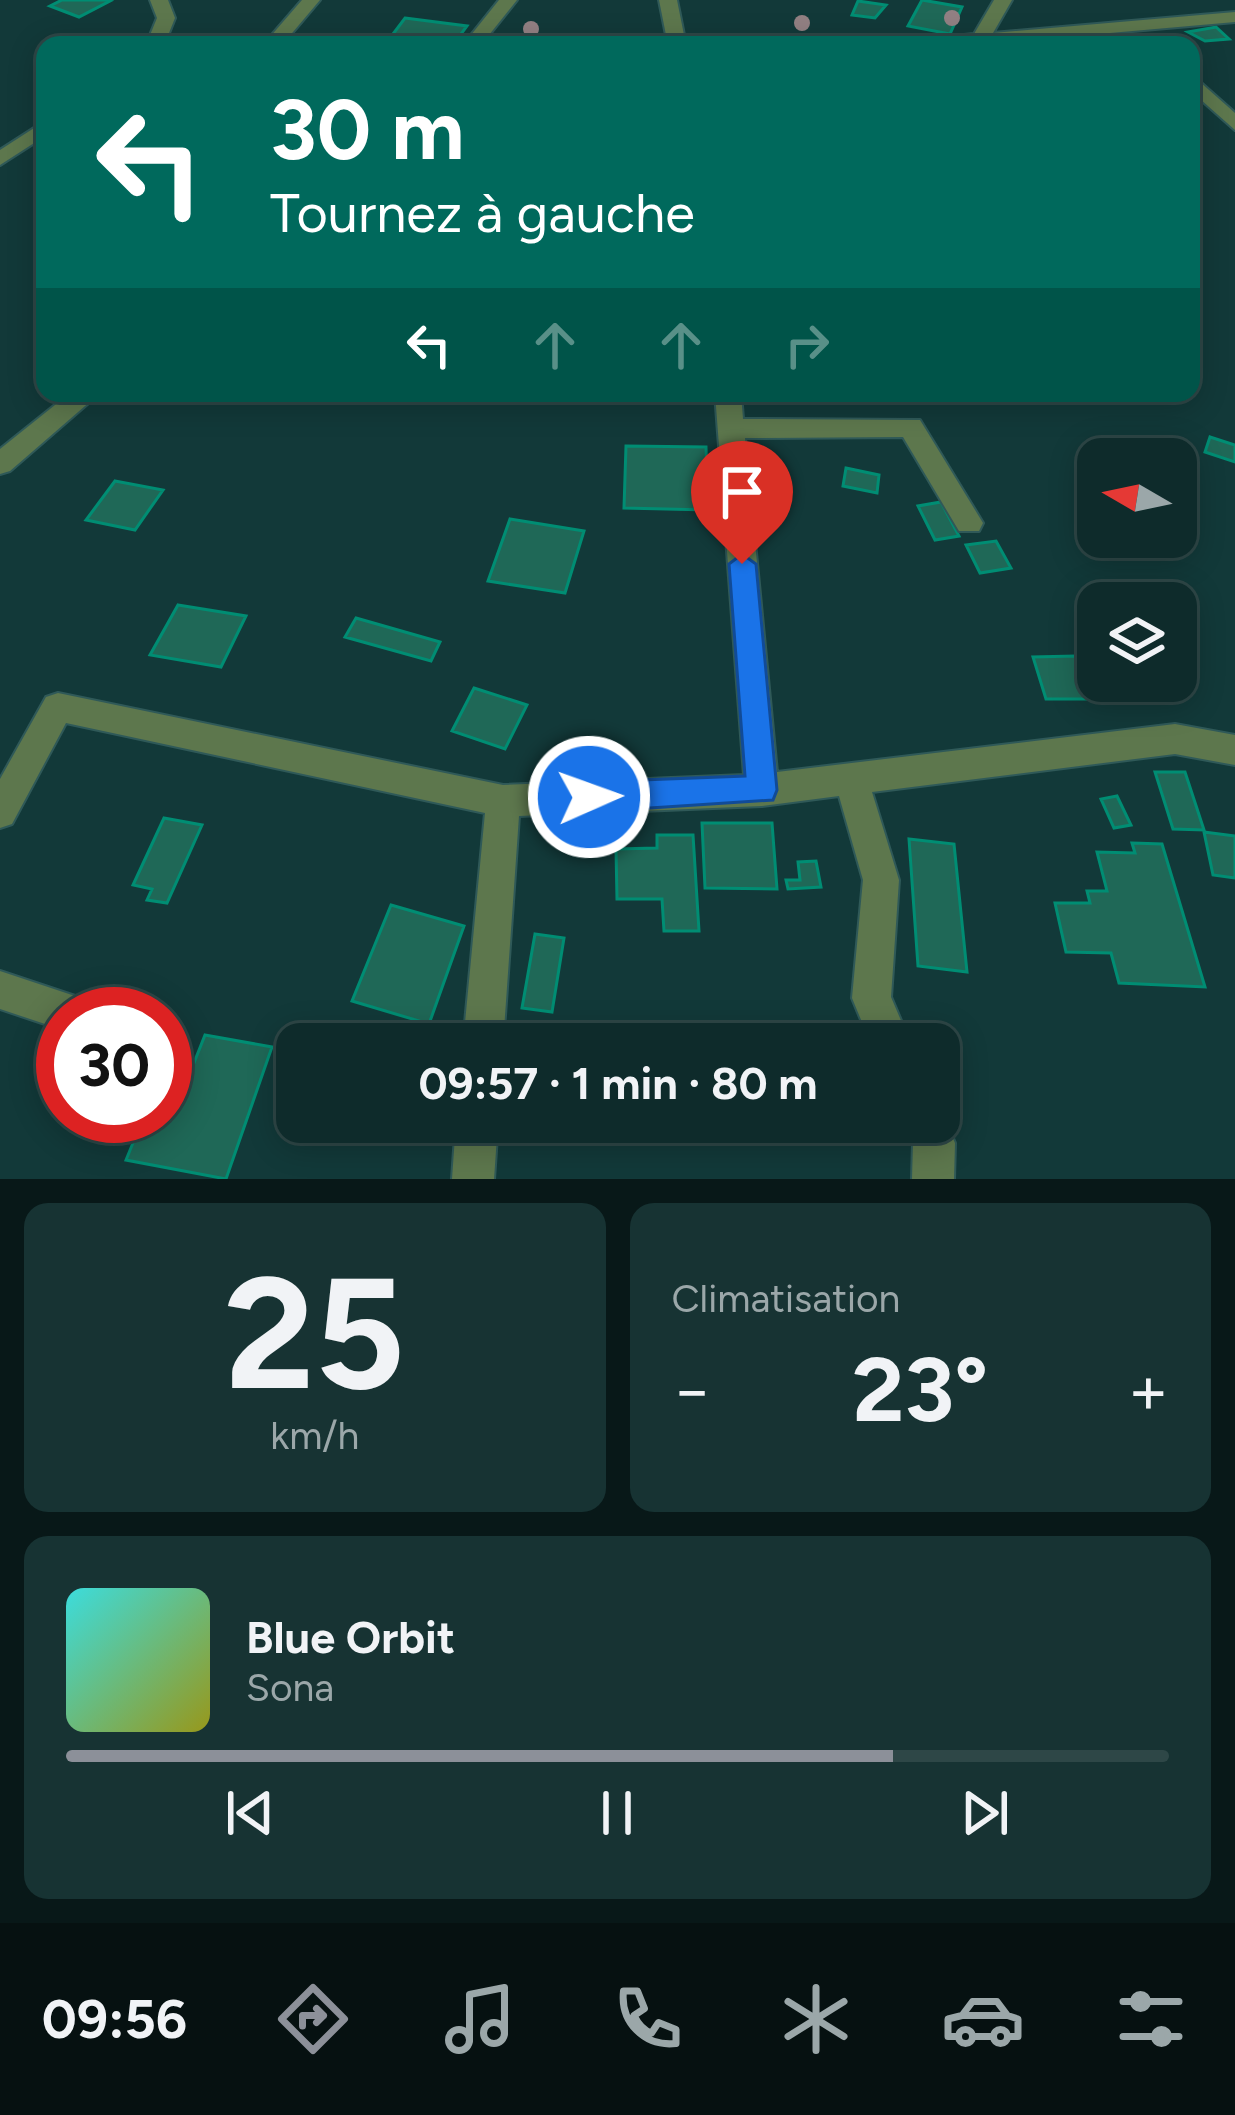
<!DOCTYPE html>
<html lang="fr">
<head>
<meta charset="utf-8">
<style>
	:root { --surface:#0e2b2b; --page:#173333; --text:#f1f3f6; --muted:#9ba7a9; --line:#2e4747; --accent:#8c9099 }
	body { margin:0; font-family:Figtree,sans-serif; background:var(--page); color:var(--text); height:100vh; display:flex; flex-direction:column; font-size:45px; white-space:nowrap }
	* { box-sizing:border-box; margin:0 }
	p { font-size:39px; color:var(--muted) }
	.icon { flex:none; width:66px; height:66px; fill:none; stroke:currentColor; stroke-width:2; stroke-linecap:round; stroke-linejoin:round }
	.map { position:relative; height:1179px; overflow:hidden }
	.side { display:flex; flex-direction:column; gap:24px; padding:24px; background:#081818; flex:1 }
	.side>* { flex:none }
	.hud { position:absolute; left:36px; top:36px; width:1164px; height:366px; border-radius:24px; box-shadow:0 6px 30px #0003,0 0 0 3px var(--line); background:#00695c; color:#fff; overflow:hidden }
	.needle { width:78px; rotate:279deg }
	.buttons { position:absolute; left:1077px; top:438px; display:grid; gap:24px }
	.buttons a { display:grid; place-items:center; width:120px; height:120px; border-radius:24px; background:var(--surface); box-shadow:0 6px 30px #0003,0 0 0 3px var(--line); font-size:60px }
	.speed { position:absolute; left:36px; top:987px; display:flex; gap:24px; font-size:60px; font-weight:700; text-align:center }
	.speed>* { display:grid; place-content:center; width:156px; height:156px; border-radius:50%; background:var(--surface); box-shadow:0 6px 30px #0003,0 0 0 3px var(--line); line-height:1 }
	.speed .limit { border:18px solid #d22; background:#fff; color:#111 }
	.pin { position:absolute; display:grid; place-items:center; width:102px; height:102px; color:#fff; margin:-123px -51px; border-radius:50% 50% 50% 0; rotate:-45deg; box-shadow:0 0 12px #0007 }
	.pin .icon { rotate:45deg }
	.me { position:absolute; width:132px; margin:-66px; rotate:88deg; stroke-linejoin:round; filter:drop-shadow(0 0 9px #0008) }
	.turn { display:flex; align-items:center; gap:42px; height:252px; padding:0 36px; font-size:54px }
	.turn .icon { width:156px; height:156px; stroke-width:2.5 }
	.turn b { display:block; font-size:84px; line-height:102px }
	.lanes { display:flex; align-items:center; height:114px; padding:0 36px; background:#0003; justify-content:center; gap:60px; direction:ltr }
	.lanes .off { opacity:.35 }
	.big { font-size:90px; font-weight:700; line-height:1.1 }
	.side .card { flex:1; display:flex; flex-direction:column; justify-content:center; gap:18px; min-width:0; padding:0 42px; border-radius:24px; background:var(--page) }
	.side .dial { align-items:center; gap:0 }
	.dial b { font-size:156px; line-height:1 }
	.song { display:flex; align-items:center; gap:36px }
	.cover { width:144px; height:144px; border-radius:18px; background:linear-gradient(135deg,hsl(180 70% 55%),hsl(60 70% 35%)) }
	.played { height:12px; border-radius:6px; background:linear-gradient(90deg,var(--accent) 75%,var(--line) 75%) }
	.keys { display:flex; justify-content:space-around; direction:ltr }
	.heat { display:flex; justify-content:space-between; align-items:center; font-size:66px; direction:ltr }
	.side .tiles { flex:1; display:grid; gap:24px; grid-template-columns:1fr 1fr }
	.card:last-child { grid-column:span 2 }
	.trip { position:absolute; left:276px; top:1023px; width:684px; height:120px; border-radius:24px; background:var(--surface); box-shadow:0 6px 30px #0003,0 0 0 3px var(--line); font-weight:700; line-height:120px; text-align:center }
	.dock { display:flex; height:192px; justify-content:space-around; align-items:center; background:#061111; color:var(--muted) }
	.dock .icon { width:84px; height:84px }
	.dock .current { color:var(--accent) }
	.dock b { font-size:54px; color:var(--text) }
	.map>svg:first-child { display:block }
	.building { fill:#1f6857; stroke:#008d73; stroke-width:3 }
	.lines { fill:none; stroke-linecap:round; stroke-linejoin:round }
	.street-casing { stroke:#2f5958; stroke-width:4 }
	.street { fill:#5d774d; fill-rule:evenodd }
	.tree { fill:#928083 }
	.route { fill:#1a73e8; stroke:#114b97; stroke-width:3 }
</style>
</head>
<body>
<div class="map">
<svg width="1235" height="1179" viewBox="0 0 1235 1179">
	<rect width="100%" height="100%" fill="#123939"/>
	<path class="building" d="M62 0H106L110 1 79 17 50 6Z
		M922 0 962 7 950 34 908 26Z
		M858 1 886 5 875 18 852 15Z
		M405 18 467 26 453 45 387 42Z
		M1216 27 1229 39 1205 41 1188 32Z
		M1210 437 1235 445V462L1205 452Z
		M626 446 706 447 708 510 624 508Z
		M846 468 879 475 877 493 843 486Z
		M115 481 163 490 135 530 86 520Z
		M941 502 959 536 935 540 918 506Z
		M510 519 584 531 565 593 488 581Z
		M996 541 1011 568 980 573 966 545Z
		M178 605 246 616 221 667 150 655Z
		M356 618 440 642 431 661 345 637Z
		M1075 656 1089 699H1046L1033 657Z
		M474 688 527 705 505 749 452 731Z
		M1155 772H1185L1204 830 1173 829Z
		M1117 796 1131 825 1114 828 1101 799Z
		M164 818 202 825 167 903 147 900 152 889 133 885Z
		M702 823H772L777 889 705 888Z
		M1204 832 1235 836V878L1213 875Z
		M657 835H693L699 931H664L662 899H617L616 849 657 848Z
		M909 839 954 844 967 972 918 966Z
		M1132 843 1162 844 1205 987 1119 983 1111 953 1066 952 1055 903H1090L1087 891H1107L1097 852 1135 853Z
		M816 861 821 887 788 889 786 880H800L798 862Z
		M391 905 464 926 429 1024 352 1001Z
		M535 934 564 938 552 1012 522 1008Z
		M205 1035 272 1047 226 1179 126 1160 144 1116H165V1074L188 1078Z"/>
	<g class="lines">
		<g class="street-casing">
			<path id="street" d="M150 0H168L175 18 167 38 173 45H152L148 40 157 18Z
				M302 0H320L282 45H263Z
				M499 0H517L481 45H463Z
				M659 0H677L686 45H668Z
				M994 0H1012L993 33 1235 12V22L974 45H903L912 40 974 34Z
				M1191 74 1235 113V130L1191 91Z
				M45 121V136L0 165V150Z
				M70 393H100L10 471 0 474V449Z
				M715 393H741L743 419 920 420 983 523 979 531H959L903 437 745 438 777 772 1175 724 1235 735V765L1175 754 872 792 899 880 891 997 911 1044H871L852 998 863 880 839 796 762 806 519 816 503 1044H463L485 813 66 723 12 824 0 828V779L46 697 58 693 503 785 744 775Z
				M0 971 87 1000 93 1014H63V1030L0 1009Z
				M939 1107 955 1143 954 1179H912L913 1143 904 1122H939Z
				M456 1122H498L494 1179H452Z"/>
		</g>
		<use href="#street" class="street"/>
	</g>
	<g class="tree">
		<circle cx="952" cy="18" r="8"/>
		<circle cx="802" cy="23" r="8"/>
		<circle cx="531" cy="29" r="8"/>
	</g>
	<path class="route" d="M742 554 756 564 777 790 773 800 589 812 578 807 573 797 578 787 589 782 745 776 729 564Z"/>
</svg>
<div class="buttons">
<a><svg class="needle" viewBox="-14 -14 28 28"><path d="M0-13l5 13h-10z" fill="#e53935"/><path d="M0 13l5-13h-10z" fill="#9ba7a9"/></svg></a>
<a><svg class="icon" aria-label="layers" viewBox="0 0 24 24"><path d="M12 4l9 5-9 5-9-5zM3 14l9 5 9-5"/></svg></a>
</div>
<div class="speed"><div class="limit">30</div></div>
<div class="pin" style="left:742px;top:564px;background:#d93025"><svg class="icon" aria-label="arrive" viewBox="0 0 24 24"><path d="M6 21V4h12l-3 4 3 4H6"/></svg></div>
<svg class="me" style="left:589px;top:797px" viewBox="-20 -20 40 40"><circle r="17" fill="#1a73e8" stroke="#fff" stroke-width="3"/><path d="M0-11L8 9 0 5-8 9z" fill="#fff"/></svg>
<div class="trip">09:57 · 1 min · 80 m</div>
<div class="hud">
<div class="turn"><svg class="icon" aria-label="left" viewBox="0 0 24 24"><path d="M17 20v-9H6M10 6l-5 5 5 5"/></svg><div><b>30 m</b>Tournez à gauche</div></div>
<div class="lanes"><svg class="icon" aria-label="left" viewBox="0 0 24 24"><path d="M17 20v-9H6M10 6l-5 5 5 5"/></svg><svg class="icon off" aria-label="ahead" viewBox="0 0 24 24"><path d="M12 20V5M6 11l6-6 6 6"/></svg><svg class="icon off" aria-label="ahead" viewBox="0 0 24 24"><path d="M12 20V5M6 11l6-6 6 6"/></svg><svg class="icon off" aria-label="right" viewBox="0 0 24 24"><path d="M7 20v-9h11M14 6l5 5-5 5"/></svg></div>
</div>
</div>
<section class="side">
<div class="tiles">
<div class="card dial"><b>25</b><p>km/h</p></div>
<div class="card"><p>Climatisation</p>
<div class="heat"><a>−</a><b class="big">23°</b><a>+</a></div>
</div>
<div class="card">
<div class="song"><i class="cover"></i><div><b>Blue Orbit</b><p>Sona</p></div></div>
<div class="played"></div>
<div class="keys"><svg class="icon" aria-label="previous" viewBox="0 0 24 24"><path d="M18 5L8 12l10 7zM5 5v14"/></svg><svg class="icon" aria-label="pause" viewBox="0 0 24 24"><path d="M8 5v14M16 5v14"/></svg><svg class="icon" aria-label="next" viewBox="0 0 24 24"><path d="M6 5l10 7-10 7zM19 5v14"/></svg></div>
</div>
</div>
</section>
<nav class="dock">
<b>09:56</b>
<svg class="icon current" aria-label="directions" viewBox="0 0 24 24"><path d="M12 3l9 9-9 9-9-9zM9 14v-3h6M13 9l2 2-2 2"/></svg>
<svg class="icon" aria-label="music" viewBox="0 0 24 24"><path d="M9 18V5l10-2v13"/><circle cx="6" cy="18" r="3"/><circle cx="16" cy="16" r="3"/></svg>
<svg class="icon" aria-label="phone" viewBox="0 0 24 24"><path d="M5 4h4l2 5-3 2q2 4 5 5l2-3 5 2v4C11 20 4 13 5 4z"/></svg>
<svg class="icon" aria-label="climate" viewBox="0 0 24 24"><path d="M12 3v18M4 7l16 10M4 17L20 7"/></svg>
<svg class="icon" aria-label="car" viewBox="0 0 24 24"><path d="M5 17H2v-5l4-1 3-4h7l3 4 3 1v5h-3M9 17h6M6 11h13"/><circle cx="7" cy="17" r="2"/><circle cx="17" cy="17" r="2"/></svg>
<svg class="icon" aria-label="filters" viewBox="0 0 24 24"><path d="M4 7h16M4 17h16"/><circle cx="9" cy="7" r="2"/><circle cx="15" cy="17" r="2"/></svg>
</nav>
</body>
</html>
